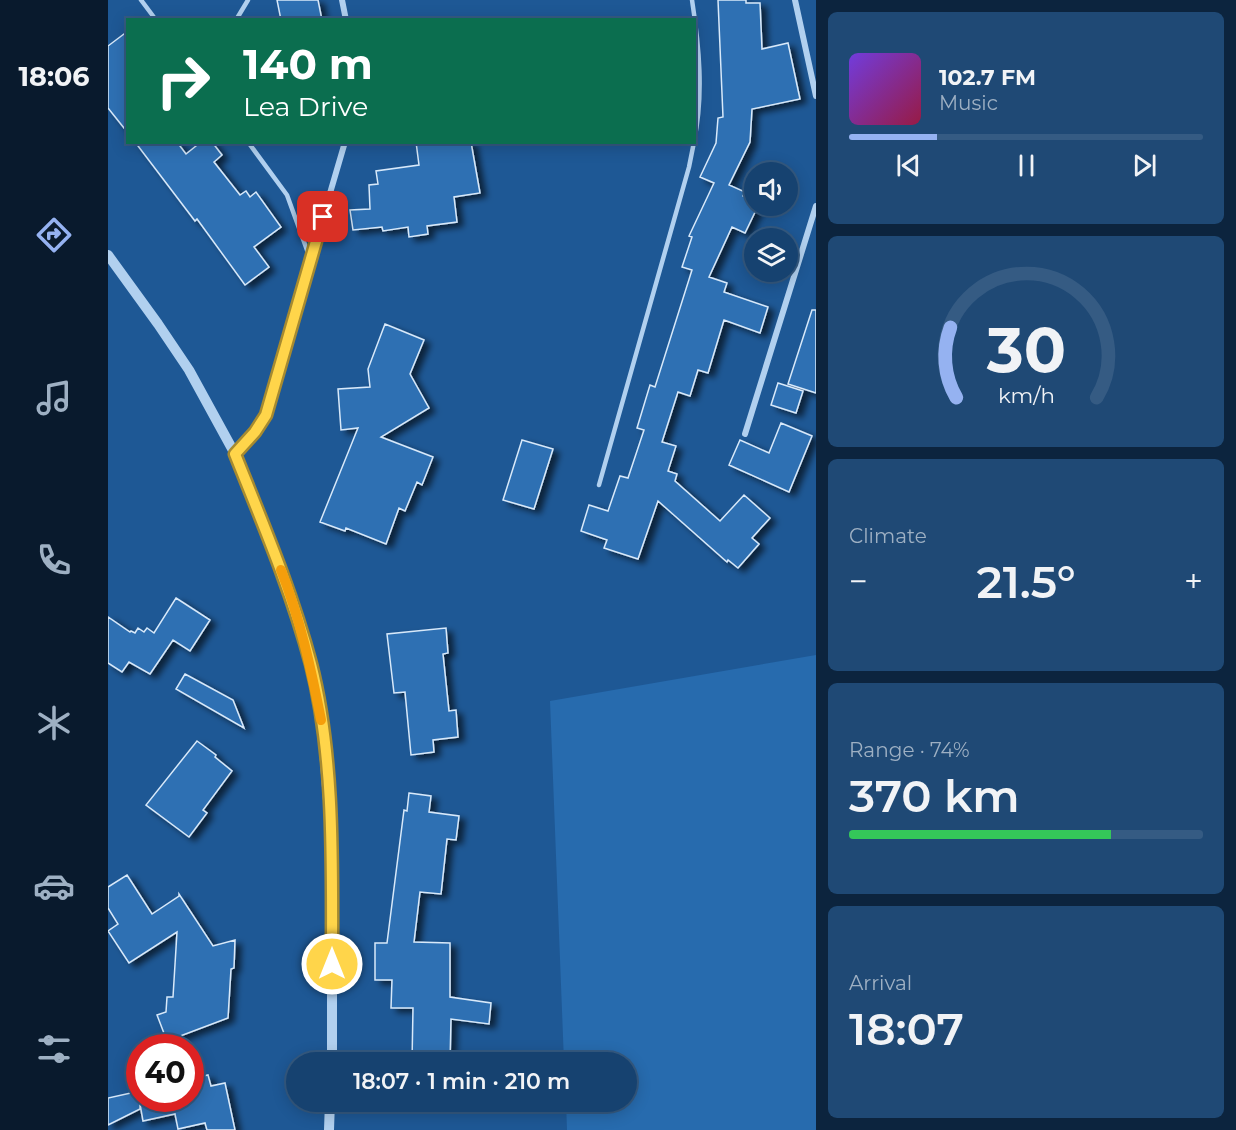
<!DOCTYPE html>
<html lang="en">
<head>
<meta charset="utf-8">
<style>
	:root { --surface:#164270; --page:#1f4975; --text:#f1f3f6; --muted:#9eb0c3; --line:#355b83; --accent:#95b2f1 }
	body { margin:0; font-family:Montserrat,sans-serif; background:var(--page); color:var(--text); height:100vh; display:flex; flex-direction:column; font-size:22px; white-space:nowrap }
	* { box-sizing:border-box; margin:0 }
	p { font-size:20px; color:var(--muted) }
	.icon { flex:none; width:33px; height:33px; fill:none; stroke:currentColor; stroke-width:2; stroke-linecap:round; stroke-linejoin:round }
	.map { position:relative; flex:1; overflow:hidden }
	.details { display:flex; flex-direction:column; gap:12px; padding:12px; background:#0c243e; width:420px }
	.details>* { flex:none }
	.banner { position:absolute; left:18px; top:18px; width:570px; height:126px; border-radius:0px; box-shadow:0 3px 15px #0003,0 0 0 2px var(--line); background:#0b6e4f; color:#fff; overflow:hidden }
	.controls { position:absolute; left:636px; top:162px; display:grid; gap:12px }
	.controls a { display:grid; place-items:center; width:54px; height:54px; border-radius:50%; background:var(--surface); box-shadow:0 3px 15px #0003,0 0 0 2px var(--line); font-size:30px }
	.speed { position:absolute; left:18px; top:1034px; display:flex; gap:12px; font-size:30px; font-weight:700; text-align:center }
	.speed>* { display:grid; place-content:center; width:78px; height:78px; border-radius:50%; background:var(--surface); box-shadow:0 3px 15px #0003,0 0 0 2px var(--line); line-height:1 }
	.speed .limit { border:9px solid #d22; background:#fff; color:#111 }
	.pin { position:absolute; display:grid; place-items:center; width:51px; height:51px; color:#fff; margin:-26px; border-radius:12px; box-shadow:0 3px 9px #0006 }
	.me { position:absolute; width:66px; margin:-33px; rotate:0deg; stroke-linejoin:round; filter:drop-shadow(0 0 4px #0008) }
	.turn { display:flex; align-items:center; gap:21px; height:126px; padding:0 18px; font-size:27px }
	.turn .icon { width:78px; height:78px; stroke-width:2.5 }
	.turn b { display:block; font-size:42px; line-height:51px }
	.big { font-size:45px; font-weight:600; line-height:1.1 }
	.details .card { flex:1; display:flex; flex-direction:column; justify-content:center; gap:9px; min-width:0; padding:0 21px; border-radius:9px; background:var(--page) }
	.details .dial { align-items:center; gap:0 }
	.dial svg { height:156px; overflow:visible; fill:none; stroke:var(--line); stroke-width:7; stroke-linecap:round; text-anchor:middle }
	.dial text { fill:var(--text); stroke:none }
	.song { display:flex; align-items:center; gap:18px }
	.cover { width:72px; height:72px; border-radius:9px; background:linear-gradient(135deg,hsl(260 70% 55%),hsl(340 70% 35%)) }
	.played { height:6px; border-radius:3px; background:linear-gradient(90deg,var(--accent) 25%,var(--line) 25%) }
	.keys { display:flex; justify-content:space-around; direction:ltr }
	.heat { display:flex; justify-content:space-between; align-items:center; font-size:33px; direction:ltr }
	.charge { height:9px; border-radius:4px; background:linear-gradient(90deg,#34c759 74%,var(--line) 0) }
	.trip { position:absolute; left:178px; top:1052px; width:351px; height:60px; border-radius:30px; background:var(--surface); box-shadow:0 3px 15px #0003,0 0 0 2px var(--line); font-weight:600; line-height:60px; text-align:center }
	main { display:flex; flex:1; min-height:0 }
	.tab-bar { display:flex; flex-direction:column; width:108px; justify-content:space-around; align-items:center; background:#091a2d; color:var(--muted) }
	.tab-bar .icon { width:42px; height:42px }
	.tab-bar .selected { color:var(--accent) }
	.tab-bar b { font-size:27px; color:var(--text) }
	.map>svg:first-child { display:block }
	.green { fill:#276bae }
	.building { fill:#2d70b3; stroke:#d8e9fa; stroke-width:1.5; filter:url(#shadow) }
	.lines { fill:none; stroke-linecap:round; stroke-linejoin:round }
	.service { stroke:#b1d0ef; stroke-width:4.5 }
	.minor { stroke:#b1d0ef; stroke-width:6 }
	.tertiary { stroke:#b1d0ef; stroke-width:10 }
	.route-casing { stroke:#a68a30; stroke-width:15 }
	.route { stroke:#ffd54a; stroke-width:10 }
	.slow { stroke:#f59e0b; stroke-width:10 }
</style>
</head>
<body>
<main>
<nav class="tab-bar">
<b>18:06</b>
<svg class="icon selected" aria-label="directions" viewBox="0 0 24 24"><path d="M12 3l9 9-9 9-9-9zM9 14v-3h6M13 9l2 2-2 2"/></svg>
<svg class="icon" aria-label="music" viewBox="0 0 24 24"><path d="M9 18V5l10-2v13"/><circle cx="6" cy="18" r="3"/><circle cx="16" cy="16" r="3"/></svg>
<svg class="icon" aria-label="phone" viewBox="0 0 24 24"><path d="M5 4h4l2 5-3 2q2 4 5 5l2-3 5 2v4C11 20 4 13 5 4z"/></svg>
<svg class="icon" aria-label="climate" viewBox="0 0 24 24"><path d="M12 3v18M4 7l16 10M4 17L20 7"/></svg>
<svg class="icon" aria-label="car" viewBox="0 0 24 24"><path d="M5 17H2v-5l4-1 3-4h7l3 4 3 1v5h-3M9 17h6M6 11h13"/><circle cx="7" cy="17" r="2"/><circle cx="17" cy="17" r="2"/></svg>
<svg class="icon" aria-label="filters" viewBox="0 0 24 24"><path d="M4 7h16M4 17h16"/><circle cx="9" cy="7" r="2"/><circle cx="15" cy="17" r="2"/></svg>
</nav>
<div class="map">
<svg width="708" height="1130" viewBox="0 0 708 1130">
	<defs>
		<filter id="shadow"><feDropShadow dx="6" dy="4" stdDeviation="3" flood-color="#0009"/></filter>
	</defs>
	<rect width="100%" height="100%" fill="#1e5895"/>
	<path class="green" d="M708 655V1130H459L458 1101H519V1062H456L442 701Z"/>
	<path class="building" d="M169 0H210L214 20H173Z
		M610 0H638V3H652L654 49 680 43 692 99 644 109 642 142 621 185 637 192 635 196 646 201V206H650L637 233 624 227 601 277 619 283 616 292 660 307 652 333 616 320 600 373 590 370 582 396 570 392 554 442 568 446 560 471 569 474 567 481 612 521 636 495 662 518 644 538 651 544 630 568 620 560 619 562 550 501 530 559 496 548 499 540 473 531 481 505 500 511 512 476 520 478 536 430 529 428 542 385 547 387 584 270 574 267 584 237 581 236 606 183 592 177 608 143 610 118 615 117Z
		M20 31V133L0 108V46Z
		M27 142H69L78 154 93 142H104L114 155 106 162 132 195 138 191 142 197 148 192 173 227 146 247 161 267 137 285 89 219 87 221Z
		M308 142H363L372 193 346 197 349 222 319 226 320 234 301 237 300 227 275 231 274 227 245 230 242 210 262 209 261 185 270 184 268 171 311 165Z
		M704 310H708V393L680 384Z
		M277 324 316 340 302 374 321 408 273 437 325 457 314 485 309 482 297 511 291 508 278 544 238 528 237 531 212 522 250 428 233 430 230 389 262 387 260 369Z
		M670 383 695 391 688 413 663 405Z
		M673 423 704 436 681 492 621 465 632 440 661 453Z
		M414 440 445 449 426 509 395 500Z
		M68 598 102 620 82 651 65 640 42 674 21 662 14 672 0 663V617L22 632 23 631 27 633 30 628 36 632 39 628 46 633Z
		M338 628 340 653 335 654 341 711 348 710 350 737 325 740 326 752 303 755 297 692 286 693 279 634Z
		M77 674 125 700 136 728 68 689Z
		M89 741 108 755 107 757 124 771 95 810 99 813 81 837 38 805Z
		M301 793 323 796 321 812 351 816 348 840 339 839 333 894 312 892 306 942 342 943V997L383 1003 381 1024 343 1019 342 1062H304L305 1008H283L284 980H267V943H279L296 810 299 811Z
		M19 875 44 914 71 896V894L105 946 127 940 126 968 123 969 120 1018 59 1041 49 1015 58 1012 59 997H65L69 932 21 963 0 931 10 924 0 908V887Z
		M100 1075 103 1086 117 1083 127 1130H99L97 1123 70 1129 67 1114 35 1121 32 1104V1109L0 1125V1098L32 1091V1098H82V1079Z"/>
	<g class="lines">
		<path class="service" d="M33 0 48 20
			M584 0C591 45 596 95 586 141
			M128 20 140 0
			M140 142 179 195 203 261
			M491 485 581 167 586 142"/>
		<path class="minor" d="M234 0 238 20
			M687 0 708 96
			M637 434 708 206
			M127 454 147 432 157 415 237 142"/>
		<path class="tertiary" d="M0 255 50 324 81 370 127 454 182 594 203 666 214 723 224 852V1062
			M221 1130 222 1101"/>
	</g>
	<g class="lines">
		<g class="route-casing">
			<path id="route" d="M215 217 158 415 147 432 127 454C155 524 184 592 203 664 227 758 224 868 224 964"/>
		</g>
		<use href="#route" class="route"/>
		<path class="slow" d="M173 570C192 618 203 669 213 720"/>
	</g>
</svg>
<div class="controls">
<a><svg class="icon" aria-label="sound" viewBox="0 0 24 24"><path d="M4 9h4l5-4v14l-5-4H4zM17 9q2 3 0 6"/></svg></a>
<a><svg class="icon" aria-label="layers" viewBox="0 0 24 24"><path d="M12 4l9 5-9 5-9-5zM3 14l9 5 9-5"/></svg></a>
</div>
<div class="speed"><div class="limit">40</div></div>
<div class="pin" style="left:215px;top:217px;background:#d93025"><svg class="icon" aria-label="arrive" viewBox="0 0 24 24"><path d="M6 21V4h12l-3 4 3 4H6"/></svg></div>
<svg class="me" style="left:224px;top:964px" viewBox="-20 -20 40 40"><circle r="17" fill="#ffd54a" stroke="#fff" stroke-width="3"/><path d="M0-11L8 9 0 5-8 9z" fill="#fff"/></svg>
<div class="trip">18:07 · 1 min · 210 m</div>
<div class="banner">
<div class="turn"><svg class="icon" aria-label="right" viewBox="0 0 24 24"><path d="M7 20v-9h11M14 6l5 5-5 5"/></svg><div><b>140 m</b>Lea Drive</div></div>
</div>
</div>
<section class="details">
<div class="card">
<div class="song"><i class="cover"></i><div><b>102.7 FM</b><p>Music</p></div></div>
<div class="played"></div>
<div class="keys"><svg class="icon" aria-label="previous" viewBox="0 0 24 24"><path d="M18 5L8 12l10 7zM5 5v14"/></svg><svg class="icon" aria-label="pause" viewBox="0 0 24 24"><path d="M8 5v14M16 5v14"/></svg><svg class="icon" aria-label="next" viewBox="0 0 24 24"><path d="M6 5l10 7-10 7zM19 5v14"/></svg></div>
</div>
<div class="card dial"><svg viewBox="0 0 100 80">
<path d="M14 69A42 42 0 1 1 86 69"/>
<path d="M14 69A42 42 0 0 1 11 33" stroke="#95b2f1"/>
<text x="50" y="56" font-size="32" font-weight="700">30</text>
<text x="50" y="72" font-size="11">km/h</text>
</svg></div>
<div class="card"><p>Climate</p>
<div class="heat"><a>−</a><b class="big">21.5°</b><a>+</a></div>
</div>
<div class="card"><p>Range · 74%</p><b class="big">370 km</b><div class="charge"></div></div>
<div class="card"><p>Arrival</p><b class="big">18:07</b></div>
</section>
</main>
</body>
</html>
